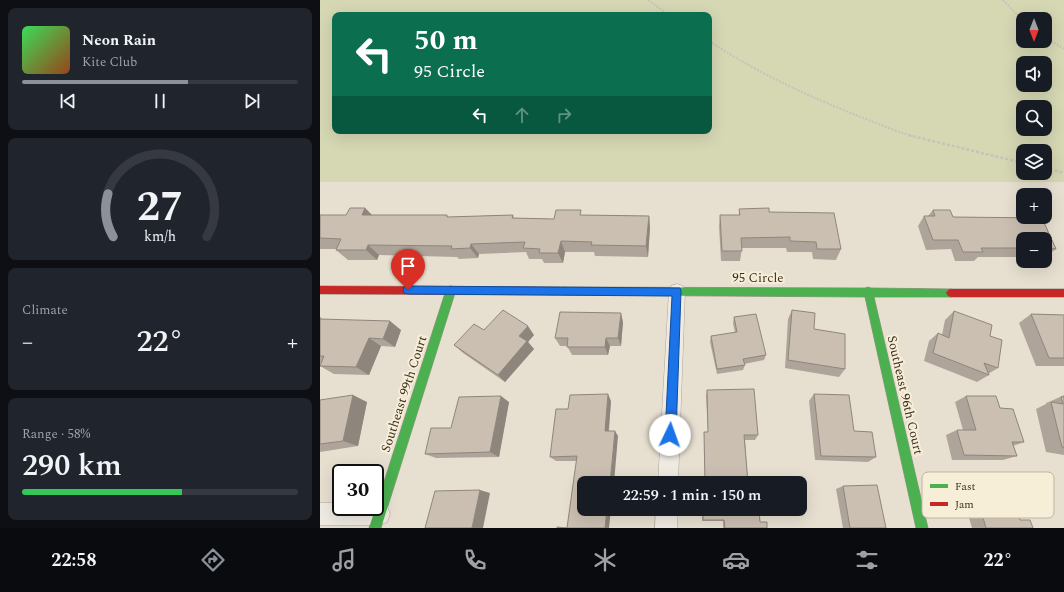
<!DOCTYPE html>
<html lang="en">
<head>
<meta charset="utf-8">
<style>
	:root { --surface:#171b24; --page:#20242c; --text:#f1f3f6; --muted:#9ea1a6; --line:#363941; --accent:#8c9099 }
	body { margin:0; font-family:Spectral,serif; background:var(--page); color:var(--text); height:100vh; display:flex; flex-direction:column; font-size:15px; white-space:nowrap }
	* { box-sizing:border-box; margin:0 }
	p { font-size:13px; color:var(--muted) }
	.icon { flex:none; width:22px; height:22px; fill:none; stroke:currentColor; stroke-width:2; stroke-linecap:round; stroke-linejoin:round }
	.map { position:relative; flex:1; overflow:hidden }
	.panel { display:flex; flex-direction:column; gap:8px; padding:8px; background:#0d0f14; width:320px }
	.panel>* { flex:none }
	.banner { position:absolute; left:12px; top:12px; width:380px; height:122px; border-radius:8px; box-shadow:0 4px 16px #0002; background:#0b6e4f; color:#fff; overflow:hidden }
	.needle { width:26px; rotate:180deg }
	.buttons { position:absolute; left:696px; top:12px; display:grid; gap:8px }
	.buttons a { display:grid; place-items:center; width:36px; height:36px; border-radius:8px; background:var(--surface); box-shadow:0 4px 16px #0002; font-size:20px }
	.speed { position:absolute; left:12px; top:464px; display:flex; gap:8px; font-size:20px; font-weight:700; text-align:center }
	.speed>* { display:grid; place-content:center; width:52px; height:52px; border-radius:50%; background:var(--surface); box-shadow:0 4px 16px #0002; line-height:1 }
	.speed .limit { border:2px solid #111; border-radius:6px; background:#fff; color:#111 }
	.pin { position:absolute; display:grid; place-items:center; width:34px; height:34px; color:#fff; margin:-41px -17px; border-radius:50% 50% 50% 0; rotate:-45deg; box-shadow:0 0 4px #0007 }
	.pin .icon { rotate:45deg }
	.me { position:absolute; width:44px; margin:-22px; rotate:3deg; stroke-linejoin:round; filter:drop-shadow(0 0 3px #0008) }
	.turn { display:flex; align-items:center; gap:14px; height:84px; padding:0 16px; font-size:18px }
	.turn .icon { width:52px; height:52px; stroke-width:2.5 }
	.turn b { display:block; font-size:28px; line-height:34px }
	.lanes { display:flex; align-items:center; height:38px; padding:0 16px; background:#0003; justify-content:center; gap:20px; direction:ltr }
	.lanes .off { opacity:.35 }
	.big { font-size:30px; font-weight:600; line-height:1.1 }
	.panel .tile { flex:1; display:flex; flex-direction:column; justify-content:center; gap:6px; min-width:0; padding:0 14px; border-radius:8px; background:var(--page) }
	.panel .dial { align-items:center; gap:0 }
	.dial svg { height:104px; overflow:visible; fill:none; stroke:var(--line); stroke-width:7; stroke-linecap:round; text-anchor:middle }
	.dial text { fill:var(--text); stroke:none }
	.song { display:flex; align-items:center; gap:12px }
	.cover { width:48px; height:48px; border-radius:6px; background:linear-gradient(135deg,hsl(130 70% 55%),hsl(20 70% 35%)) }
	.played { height:4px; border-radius:2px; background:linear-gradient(90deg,var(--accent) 60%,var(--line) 60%) }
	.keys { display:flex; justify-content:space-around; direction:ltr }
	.heat { display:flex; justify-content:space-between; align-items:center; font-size:22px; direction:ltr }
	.charge { height:6px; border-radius:3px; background:linear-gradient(90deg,#34c759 58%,var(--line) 0) }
	.trip { position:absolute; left:257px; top:476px; width:230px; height:40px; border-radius:8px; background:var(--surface); box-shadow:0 4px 16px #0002; font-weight:600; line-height:40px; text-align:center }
	.tabs { display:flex; height:64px; justify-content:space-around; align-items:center; background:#090b0e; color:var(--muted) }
	.tabs .icon { width:28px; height:28px }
	.tabs .selected { color:var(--accent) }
	.tabs b { font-size:18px; color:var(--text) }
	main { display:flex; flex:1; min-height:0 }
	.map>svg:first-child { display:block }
	.green { fill:#d6d7b3; fill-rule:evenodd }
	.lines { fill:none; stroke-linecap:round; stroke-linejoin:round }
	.street-casing { stroke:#ada599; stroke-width:1 }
	.fast-casing { stroke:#9c958a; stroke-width:1 }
	.jam-casing { stroke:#9c958a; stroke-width:1 }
	.path-far1 { stroke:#c8c2b9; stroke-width:2; stroke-dasharray:2 1.5; stroke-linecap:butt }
	.path { stroke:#c8c2b9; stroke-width:2.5; stroke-dasharray:3 2; stroke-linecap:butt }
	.street { fill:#efebe3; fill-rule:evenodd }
	.fast { fill:#4caf50; fill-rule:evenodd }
	.jam { fill:#c62828; fill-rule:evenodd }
	.wall { fill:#afa499 }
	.shaded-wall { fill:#8e867d }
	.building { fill:#cbbfb2; stroke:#8e867d }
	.route { fill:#1a73e8; stroke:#114b97 }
	.labels { text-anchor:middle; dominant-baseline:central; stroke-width:4; stroke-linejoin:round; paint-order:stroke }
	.street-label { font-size:13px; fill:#3d2e20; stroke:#f7eed8 }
	.key { fill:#f7eed8; stroke:#bfb4a1; stroke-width:1 }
	.key-label { font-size:11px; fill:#3d2e20 }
</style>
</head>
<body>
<main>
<section class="panel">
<div class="tile">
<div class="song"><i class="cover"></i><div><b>Neon Rain</b><p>Kite Club</p></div></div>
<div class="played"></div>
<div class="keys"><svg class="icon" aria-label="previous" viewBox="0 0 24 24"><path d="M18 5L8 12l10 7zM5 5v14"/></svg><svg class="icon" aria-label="pause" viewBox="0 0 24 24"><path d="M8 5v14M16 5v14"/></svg><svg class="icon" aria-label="next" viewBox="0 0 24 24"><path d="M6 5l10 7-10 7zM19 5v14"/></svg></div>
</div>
<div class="tile dial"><svg viewBox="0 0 100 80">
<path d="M14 69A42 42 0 1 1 86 69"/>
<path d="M14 69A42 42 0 0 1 10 36" stroke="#8c9099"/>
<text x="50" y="56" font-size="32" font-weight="700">27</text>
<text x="50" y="72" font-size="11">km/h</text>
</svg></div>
<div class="tile"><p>Climate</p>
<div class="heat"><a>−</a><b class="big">22°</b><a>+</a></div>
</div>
<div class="tile"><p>Range · 58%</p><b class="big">290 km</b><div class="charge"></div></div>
</section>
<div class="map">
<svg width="744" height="528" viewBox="0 0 744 528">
	<rect width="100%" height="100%" fill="#e7e0d1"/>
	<path class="green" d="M0 0H744V182H0ZM15 15H389V131H15ZM703 19H725V41H703ZM703 63H725V85H703ZM703 107H725V129H703ZM703 151H725V173H703Z"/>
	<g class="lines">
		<g class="street-casing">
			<path id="street" d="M357 284 363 286 365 291 358 483H338L349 291 351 286Z
				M0 503H21V507H55V503L67 506 70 514 67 522 59 525H0Z
				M336 509H358L357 528H335Z"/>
		</g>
		<g class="fast-casing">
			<path id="fast" d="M131 286 134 287 136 290 61 528H49L126 290 128 287Z
				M245 287 545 288 548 287 551 288 631 289 634 290 636 293 634 296 631 297H554L608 528H596L545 297 245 295 242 294 240 291 242 288Z"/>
		</g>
		<g class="jam-casing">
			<path id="jam" d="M0 286 245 287 248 288 250 291 248 294 245 295 0 294Z
				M631 289H744V297H631L628 296 626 293 628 290Z"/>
		</g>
		<path class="path-far1" d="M328 0 349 15
			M683 0 703 21
			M725 37 744 49
			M389 41C437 73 490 97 543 118 559 124 575 131 592 136"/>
		<path class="path" d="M588 135 703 163
			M725 168 744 173"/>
		<use href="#street" class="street"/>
		<use href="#fast" class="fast"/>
		<use href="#jam" class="jam"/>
	</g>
	<path class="wall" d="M45 208 52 215H127L128 217 193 215 194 218 234 219 263 215 329 216 330 227 328 257 275 256 274 252H245L243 263H224L222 259H209L206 252 159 254 158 258 139 259 137 257 59 255 57 260H28L16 250V249H0V215H26Z
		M419 209 449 212 521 249 516 260 493 259 492 252H467L466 248H422L420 261H401L399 226 400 215H419Z
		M613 210H630L633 217 722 218 736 249 725 257V239H703V257H658L654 261H635L631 249 606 250 598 226 604 216H608Z
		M472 310 494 329 525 369 519 377 465 368 468 319Z
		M634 311 670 336 678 368 668 374 669 375 657 382 604 361 609 341 618 333 622 335 625 320Z
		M711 314 744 315V366H716L699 323Z
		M0 317 2 318 1 319 81 330 75 347 61 346 49 375 14 374 0 366 1 363H0Z
		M414 317 446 355 444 360 424 364 425 365 423 370 397 374 390 342 391 336 415 333 413 323Z
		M303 322 301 346H290L288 355H252L247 346H240L235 338Z
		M214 335 208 342 214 349 185 382 143 353 134 345Z
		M387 390 438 435 435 440H425L428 483H385L384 437V432H388L386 396Z
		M494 394 534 431 556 457 548 462 495 460 489 401Z
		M744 395V455L726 452 716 409 726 404V403L731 401Z
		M646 396 680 408 704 442 693 446 697 456 683 460H632L626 435 637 430H643L635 402Z
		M0 400 47 402 38 446 0 452Z
		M291 401 289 431 298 436 247 528 257 461H236L230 457 248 409Z
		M189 402 179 457 116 458 105 454 131 428Z
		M653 483 700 520 713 528H652L640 487Z
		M523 486 566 528H523L516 489Z
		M382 509H439L440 522 447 528H403V521H382Z"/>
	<path class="shaded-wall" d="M45 208 56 219 42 215Z
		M329 216 330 227 328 257 326 246Z
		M241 241 245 252 243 263 238 253Z
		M151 244 159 254 158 258 150 248Z
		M48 245 59 255 57 260 46 250Z
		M301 313 303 322 301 346 298 338Z
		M70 321 81 330 75 347 63 339Z
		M208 326 214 335 208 342 214 349 185 382 178 375 199 336Z
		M49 338 61 346 49 375 36 367Z
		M286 338 290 346 288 355 285 347Z
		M288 394 291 401 288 437 285 431Z
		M33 395 47 402 38 446 23 441Z
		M181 396 189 402 179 457 170 452Z
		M295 431 298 436 294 483H290Z
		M160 490 170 493 163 528H152Z
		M287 509H291L289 528H285Z"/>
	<path class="building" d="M30 208H45L42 215H127V217L193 215 192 218 234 219 236 210H261L260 215 329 216 326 246 271 245 272 242 241 241 238 253H219L220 249 203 248 205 242 151 244 150 248 131 249 132 246 48 245 46 250H16L21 239 0 238V215H26Z
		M449 208V212L514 213 521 249H497L496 242 470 241V237L421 238 422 251H402L400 215H420L419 209Z
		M613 210H630L633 217 722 218 736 249 725 248V239H703V248H661L663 252H643L638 240H613L604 216H615Z
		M183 310 208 326 199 336 207 341 178 375 134 345 154 324 164 330Z
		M472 310 495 313 494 329 525 334V369L468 360Z
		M634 311 672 325 670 336 682 340 678 368 664 363 669 375 613 353 618 333 629 338Z
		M240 312 301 313 298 338H286L285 347H247L248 338H235Z
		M436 314 446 355 423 359 425 365 397 369 391 336 417 332 414 317Z
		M711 314 744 315V358H729Z
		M0 319 70 321 63 339 49 338 36 367 0 366 4 356H0Z
		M434 389 438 435H424L428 483H385L384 432H388L387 390Z
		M288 394 285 431H295L290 483H264V509H287L285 528H237V527L247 528 257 456 230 457 236 409H248L250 395Z
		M494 394 529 395 534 431 552 432 556 457 501 456Z
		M33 395 23 441 0 444V400Z
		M181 396 170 452 105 454 111 428H131L139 397Z
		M646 396H676L680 408 693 409 704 442H692L697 456 644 455 637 430H656Z
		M741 397H744V448L742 447 731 402 743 404Z
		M653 483H687L700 520H710L713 528H666Z
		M557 485 566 528H530L523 486Z
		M160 490 152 528H105L115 491Z
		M383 509H439L440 522H447V528H405L404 520H383Z"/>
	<path class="route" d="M88 286 360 288 361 291 356 435 354 439 350 441 346 439 345 435 352 296 88 294 84 293 83 290 84 287Z"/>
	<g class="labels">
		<g class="street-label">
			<text x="438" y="278">95 Circle</text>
			<text transform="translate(84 394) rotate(-72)">Southeast 99th Court</text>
			<text transform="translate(585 395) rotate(77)">Southeast 96th Court</text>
		</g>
	</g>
	<rect x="602" y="472" width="132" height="46" rx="6" class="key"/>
	<rect x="610" y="484" width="18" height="4" fill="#4caf50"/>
	<rect x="610" y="502" width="18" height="4" fill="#c62828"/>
	<g class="key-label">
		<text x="635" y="490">Fast</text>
		<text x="635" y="508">Jam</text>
	</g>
</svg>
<div class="buttons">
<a><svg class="needle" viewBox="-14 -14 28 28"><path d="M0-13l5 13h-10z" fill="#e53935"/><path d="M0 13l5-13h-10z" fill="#9ea1a6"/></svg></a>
<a><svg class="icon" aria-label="sound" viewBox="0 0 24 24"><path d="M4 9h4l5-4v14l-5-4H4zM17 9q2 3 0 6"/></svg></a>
<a><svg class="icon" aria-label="search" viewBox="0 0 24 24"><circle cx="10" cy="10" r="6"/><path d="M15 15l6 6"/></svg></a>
<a><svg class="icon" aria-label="layers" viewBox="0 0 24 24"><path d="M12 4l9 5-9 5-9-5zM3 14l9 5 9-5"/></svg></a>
<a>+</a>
<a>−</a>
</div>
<div class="speed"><div class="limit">30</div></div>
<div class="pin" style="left:88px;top:290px;background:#d93025"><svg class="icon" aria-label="arrive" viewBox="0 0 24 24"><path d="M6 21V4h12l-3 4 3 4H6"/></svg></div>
<svg class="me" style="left:350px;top:435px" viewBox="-20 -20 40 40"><circle r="19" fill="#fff"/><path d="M0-13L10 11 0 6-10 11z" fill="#1a73e8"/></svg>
<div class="trip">22:59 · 1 min · 150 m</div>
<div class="banner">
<div class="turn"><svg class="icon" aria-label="left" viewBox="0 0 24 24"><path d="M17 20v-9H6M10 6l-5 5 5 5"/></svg><div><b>50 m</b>95 Circle</div></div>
<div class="lanes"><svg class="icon" aria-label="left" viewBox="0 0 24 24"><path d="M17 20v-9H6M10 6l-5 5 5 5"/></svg><svg class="icon off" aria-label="ahead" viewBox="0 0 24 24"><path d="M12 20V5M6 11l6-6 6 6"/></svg><svg class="icon off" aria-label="right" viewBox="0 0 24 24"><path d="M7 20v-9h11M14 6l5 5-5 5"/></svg></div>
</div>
</div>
</main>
<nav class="tabs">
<b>22:58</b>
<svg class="icon selected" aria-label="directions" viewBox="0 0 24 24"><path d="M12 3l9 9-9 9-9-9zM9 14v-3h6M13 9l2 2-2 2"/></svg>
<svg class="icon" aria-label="music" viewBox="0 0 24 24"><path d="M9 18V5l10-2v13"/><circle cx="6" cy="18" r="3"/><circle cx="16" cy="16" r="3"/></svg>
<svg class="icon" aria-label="phone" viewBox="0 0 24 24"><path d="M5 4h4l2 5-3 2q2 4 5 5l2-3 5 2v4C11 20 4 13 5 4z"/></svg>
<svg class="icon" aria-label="climate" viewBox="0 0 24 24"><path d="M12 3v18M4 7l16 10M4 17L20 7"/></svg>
<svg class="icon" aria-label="car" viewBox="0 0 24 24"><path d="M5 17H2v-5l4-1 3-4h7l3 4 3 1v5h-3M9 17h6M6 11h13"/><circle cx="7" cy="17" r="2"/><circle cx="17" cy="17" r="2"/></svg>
<svg class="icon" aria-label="filters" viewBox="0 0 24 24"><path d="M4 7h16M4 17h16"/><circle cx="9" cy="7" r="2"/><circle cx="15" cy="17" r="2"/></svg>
<b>22°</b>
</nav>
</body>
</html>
